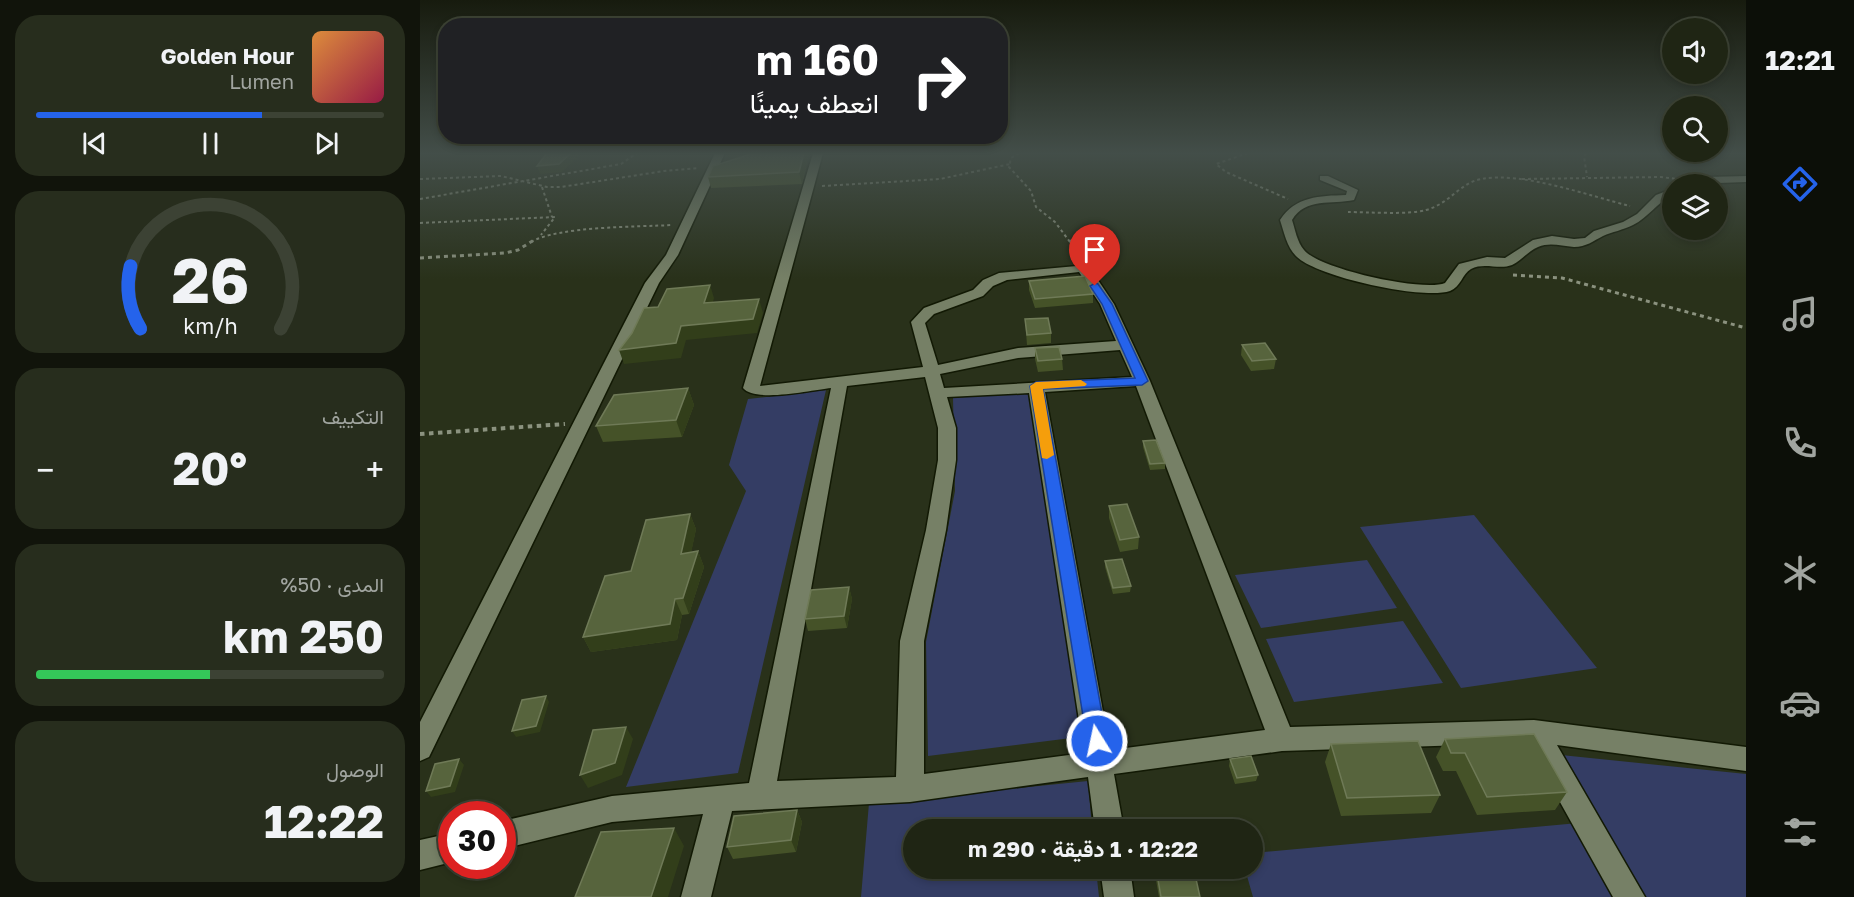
<!DOCTYPE html>
<html lang="ar">
<head>
<meta charset="utf-8">
<style>
	:root { --surface:#1f2514; --page:#272d1d; --text:#f1f3f6; --muted:#a1a5a0; --line:#3c4234; --accent:#2563eb }
	body { margin:0; font-family:"Golos Text",Vazirmatn,sans-serif; background:var(--page); color:var(--text); direction:rtl; height:100vh; display:flex; flex-direction:column; font-size:22px; white-space:nowrap }
	* { box-sizing:border-box; margin:0 }
	p { font-size:20px; color:var(--muted) }
	.icon { flex:none; width:33px; height:33px; fill:none; stroke:currentColor; stroke-width:2; stroke-linecap:round; stroke-linejoin:round }
	.map { position:relative; flex:1; overflow:hidden; direction:ltr }
	.drawer { display:flex; flex-direction:column; gap:15px; padding:15px; background:#11140b; width:420px }
	.drawer>* { flex:none }
	.guide { position:absolute; left:18px; top:18px; width:570px; height:126px; border-radius:24px; box-shadow:0 3px 9px #0003,0 0 0 2px var(--line); direction:rtl; background:#202124; color:#fff; overflow:hidden }
	.fabs { position:absolute; left:1242px; top:18px; display:grid; gap:12px }
	.fabs a { display:grid; place-items:center; width:66px; height:66px; border-radius:50%; background:var(--surface); box-shadow:0 3px 9px #0003,0 0 0 2px var(--line); font-size:30px }
	.speed { position:absolute; left:18px; top:801px; display:flex; gap:12px; font-size:30px; font-weight:700; text-align:center }
	.speed>* { display:grid; place-content:center; width:78px; height:78px; border-radius:50%; background:var(--surface); box-shadow:0 3px 9px #0003,0 0 0 2px var(--line); line-height:1 }
	.speed .limit { border:9px solid #d22; background:#fff; color:#111 }
	.pin { position:absolute; display:grid; place-items:center; width:51px; height:51px; color:#fff; margin:-62px -26px; border-radius:50% 50% 50% 0; rotate:-45deg; box-shadow:0 0 6px #0007 }
	.pin .icon { rotate:45deg }
	.me { position:absolute; width:66px; margin:-33px; rotate:350deg; stroke-linejoin:round; filter:drop-shadow(0 0 4px #0008) }
	.turn { display:flex; align-items:center; gap:21px; height:126px; padding:0 30px; font-size:27px }
	.turn .icon { width:78px; height:78px; stroke-width:2.5 }
	.turn b { display:block; font-size:42px; line-height:51px }
	.big { font-size:45px; font-weight:700; line-height:1.1 }
	.drawer .tile { flex:1; display:flex; flex-direction:column; justify-content:center; gap:9px; min-width:0; padding:0 21px; border-radius:24px; background:var(--page) }
	.drawer .dial { align-items:center; gap:0 }
	.dial svg { height:156px; overflow:visible; fill:none; stroke:var(--line); stroke-width:7; stroke-linecap:round; text-anchor:middle }
	.dial text { fill:var(--text); stroke:none }
	.song { display:flex; align-items:center; gap:18px }
	.cover { width:72px; height:72px; border-radius:9px; background:linear-gradient(135deg,hsl(30 70% 55%),hsl(340 70% 35%)) }
	.played { height:6px; border-radius:3px; background:linear-gradient(90deg,var(--accent) 65%,var(--line) 65%) }
	.keys { display:flex; justify-content:space-around; direction:ltr }
	.heat { display:flex; justify-content:space-between; align-items:center; font-size:33px; direction:ltr }
	.charge { height:9px; border-radius:4px; background:linear-gradient(90deg,#34c759 50%,var(--line) 0) }
	.trip { position:absolute; left:483px; top:819px; width:360px; height:60px; border-radius:30px; background:var(--surface); box-shadow:0 3px 9px #0003,0 0 0 2px var(--line); font-weight:700; line-height:60px; text-align:center; direction:rtl }
	main { display:flex; flex:1; min-height:0 }
	.menu { display:flex; flex-direction:column; width:108px; justify-content:space-around; align-items:center; background:#0c0f08; color:var(--muted) }
	.menu .icon { width:42px; height:42px }
	.menu .selected { color:var(--accent) }
	.menu b { font-size:27px; color:var(--text) }
	.map>svg:first-child { display:block }
	.green { fill:#343d64 }
	.lines { fill:none; stroke-linecap:round; stroke-linejoin:round }
	.minor-casing { stroke:#121904; stroke-width:3 }
	.path-far2 { stroke:#8b927f; stroke-width:2; stroke-dasharray:3 3; stroke-linecap:butt }
	.path-far1 { stroke:#8b927f; stroke-width:3; stroke-dasharray:4 4; stroke-linecap:butt }
	.path { stroke:#8b927f; stroke-width:4; stroke-dasharray:4.5 4.5; stroke-linecap:butt }
	.minor { fill:#768066; fill-rule:evenodd }
	.wall { fill:#455228 }
	.shaded-wall { fill:#323e1a }
	.building { fill:#57643d; stroke:#6f7a57; stroke-width:1.5 }
	.route { fill:#2563eb; stroke:#184099; stroke-width:1.5 }
	.slow { fill:#f59e0b }
</style>
</head>
<body>
<main>
<nav class="menu">
<b>12:21</b>
<svg class="icon selected" aria-label="directions" viewBox="0 0 24 24"><path d="M12 3l9 9-9 9-9-9zM9 14v-3h6M13 9l2 2-2 2"/></svg>
<svg class="icon" aria-label="music" viewBox="0 0 24 24"><path d="M9 18V5l10-2v13"/><circle cx="6" cy="18" r="3"/><circle cx="16" cy="16" r="3"/></svg>
<svg class="icon" aria-label="phone" viewBox="0 0 24 24"><path d="M5 4h4l2 5-3 2q2 4 5 5l2-3 5 2v4C11 20 4 13 5 4z"/></svg>
<svg class="icon" aria-label="climate" viewBox="0 0 24 24"><path d="M12 3v18M4 7l16 10M4 17L20 7"/></svg>
<svg class="icon" aria-label="car" viewBox="0 0 24 24"><path d="M5 17H2v-5l4-1 3-4h7l3 4 3 1v5h-3M9 17h6M6 11h13"/><circle cx="7" cy="17" r="2"/><circle cx="17" cy="17" r="2"/></svg>
<svg class="icon" aria-label="filters" viewBox="0 0 24 24"><path d="M4 7h16M4 17h16"/><circle cx="9" cy="7" r="2"/><circle cx="15" cy="17" r="2"/></svg>
</nav>
<div class="map">
<svg width="1326" height="897" viewBox="0 0 1326 897">
	<rect width="100%" height="100%" fill="#29311a"/>
	<path class="green" d="M406 390 318 773 206 787 326 491 309 465 328 399Z
		M610 392 667 736 508 756 506 642 535 491 533 398Z
		M1054 515 1177 668 1041 688 940 527Z
		M947 560 977 608 841 628 815 575Z
		M983 621 1023 683 874 702 846 639Z
		M1141 755 1326 774V897H833L825 869 832 868 833 853 1180 821Z
		M668 781 672 829 494 830V868L676 869 679 897H441L449 803Z"/>
	<g class="lines">
		<g class="minor-casing">
			<path id="minor" d="M295 153H305L258 255 239 283 9 757 0 761V722L225 283 246 255Z
				M393 153H403L340 386 503 367 491 322 504 308 553 290 563 280 579 273 668 265 694 304 730 381 870 727 1114 720 1326 747V771L1137 745 1225 897H1193L1107 743 862 751 694 774 704 830H675L668 777 490 802 312 811 291 897H261L283 814 192 822 82 849V821L192 796 329 783 411 388C392 390 335 403 323 388ZM659 272 680 304 696 341 598 348 518 365 505 323 514 314 563 296 573 286 587 280ZM700 350 712 377 524 388 520 374 598 358ZM505 377 518 428V460L506 530 480 641 476 777 357 781 427 386ZM716 386 845 730 690 750 625 392ZM609 393 664 753 504 774V641L526 530 536 460V428L527 397Z
				M900 176H908L938 190 934 200C911 205 886 197 872 220 875 229 877 242 884 250 899 269 1003 292 1025 283L1039 264 1067 257 1085 258 1113 240 1132 236 1154 239 1165 238 1174 231 1203 222 1217 214 1236 195 1252 189V196C1237 202 1228 218 1213 225 1203 230 1192 232 1183 236 1173 241 1166 247 1154 247 1141 246 1130 242 1118 247 1108 251 1101 261 1092 265 1079 270 1064 262 1051 269 1042 274 1041 287 1030 291 1002 300 898 277 877 257 867 248 864 232 860 220 876 196 899 196 926 195L927 191 900 180Z
				M1326 176V182L1270 184 1287 177Z
				M32 833V862L0 870V840Z
				M680 868H710L714 897H684Z"/>
		</g>
		<path class="path-far2" d="M599 153 591 158 589 167 611 191 616 207 635 222 650 242
			M828 153 796 164 806 172 868 199
			M1166 153 1164 156 1167 177
			M0 179 81 176 127 187H141L244 171 278 168
			M1102 179 1241 177 1265 180
			M402 186 520 179 590 164
			M122 187 132 217
			M0 199 201 164 217 153
			M928 212C947 212 990 215 1006 210 1029 204 1040 183 1061 179 1101 171 1170 196 1210 206
			M0 223 135 217 121 235
			M111 242C138 226 218 227 252 225"/>
		<path class="path-far1" d="M650 240 658 257
			M0 258 85 253 98 250 114 240
			M1093 275 1142 278 1326 328"/>
		<path class="path" d="M0 434 145 424"/>
		<use href="#minor" class="minor"/>
	</g>
	<path class="wall" d="M334 153H389L382 184 291 188 288 177Z
		M609 281 673 294V303L615 308 609 290Z
		M605 319 631 333V343L607 345Z
		M822 345 856 359 854 369 831 371 821 355Z
		M615 348 642 359 643 370 618 372 615 359Z
		M268 388 274 405 262 437 183 442 176 426Z
		M723 441 745 463V469L730 470 723 447Z
		M689 506 719 537 718 549 700 552 689 518Z
		M270 514 276 529 271 552 278 551 284 567 269 614 262 615 257 640 171 652 163 637 211 571Z
		M685 561 711 586 710 592 693 594 685 567Z
		M429 587 432 599 427 628 388 631 385 619Z
		M1025 739 1147 792 1135 810 1057 815 1036 771H1023L1016 757Z
		M911 744 1020 795 1011 813 921 816 905 762Z
		M810 759 838 775 836 781 815 784 809 766Z
		M377 810 382 822 376 852 313 859 307 847Z
		M737 874 780 897H739L736 880Z"/>
	<path class="shaded-wall" d="M151 153H162L142 172 120 174 117 166Z
		M384 153H389L382 184 379 172Z
		M290 285 294 298 289 317 284 303Z
		M339 299 343 313 337 333 266 340 261 358 204 364 199 350 261 326Z
		M268 388 274 405 262 437 256 420Z
		M270 514 276 529 268 569 261 554Z
		M278 551 284 567 269 614 263 598Z
		M429 587 432 599 427 628 424 616Z
		M255 599 262 615 257 640 171 652 163 637Z
		M126 696 129 702 120 732 96 737 92 731Z
		M206 727 213 739 202 775 168 788 160 775Z
		M39 759 44 765 35 792 11 797 6 791Z
		M377 810 382 822 376 852 371 840Z
		M254 828 264 846 248 897H231Z"/>
	<path class="building" d="M127 153H151L139 164 117 166Z
		M334 153H384L379 172 288 177 293 166Z
		M665 276 673 294 615 299 609 281Z
		M290 285 284 303 339 299 333 319 261 326 256 343 199 350 212 333 224 308 238 307 247 289Z
		M628 318 631 333 607 335 605 319Z
		M845 343 856 359 832 361 822 345Z
		M639 347 642 359 618 361 615 348Z
		M268 388 256 420 176 426 194 395Z
		M736 440 745 463 730 464 723 441Z
		M707 504 719 537 700 540 689 506Z
		M270 514 261 554 278 551 263 598 255 599 250 624 163 637 185 576 211 571 226 520Z
		M702 559 711 586 693 588 685 561Z
		M429 587 424 616 385 619 391 590Z
		M126 696 116 726 92 731 102 700Z
		M206 727 195 763 160 775 173 730Z
		M1114 734 1147 792 1067 797 1045 753H1031L1025 739Z
		M998 741 1020 795 927 798 911 744Z
		M831 756 838 775 817 778 810 759Z
		M39 759 30 786 6 791 15 764Z
		M377 810 371 840 307 847 314 816Z
		M254 828 231 897H155L181 832Z
		M774 870 780 897H741L737 874Z"/>
	<linearGradient id="sky" x2="0" y2="1"><stop stop-color="#171b0e"/><stop offset="0.55" stop-color="#434e49"/><stop offset="1" stop-color="#434e49" stop-opacity="0"/></linearGradient>
	<rect width="1326" height="279" fill="url(#sky)"/>
	<path class="route" d="M675 283 678 284 692 304 728 381 722 385 623 389 687 741 684 748 677 750 670 748 667 741 610 386 616 382 715 378 682 304 670 286Z"/>
	<path class="slow" d="M661 380 667 384 665 386 623 389 634 455 627 459 622 458 610 386 616 382Z"/>
</svg>
<div class="fabs">
<a><svg class="icon" aria-label="sound" viewBox="0 0 24 24"><path d="M4 9h4l5-4v14l-5-4H4zM17 9q2 3 0 6"/></svg></a>
<a><svg class="icon" aria-label="search" viewBox="0 0 24 24"><circle cx="10" cy="10" r="6"/><path d="M15 15l6 6"/></svg></a>
<a><svg class="icon" aria-label="layers" viewBox="0 0 24 24"><path d="M12 4l9 5-9 5-9-5zM3 14l9 5 9-5"/></svg></a>
</div>
<div class="speed"><div class="limit">30</div></div>
<div class="pin" style="left:675px;top:286px;background:#d93025"><svg class="icon" aria-label="arrive" viewBox="0 0 24 24"><path d="M6 21V4h12l-3 4 3 4H6"/></svg></div>
<svg class="me" style="left:677px;top:741px" viewBox="-20 -20 40 40"><circle r="17" fill="#2563eb" stroke="#fff" stroke-width="3"/><path d="M0-11L8 9 0 5-8 9z" fill="#fff"/></svg>
<div class="trip">12:22 · 1 دقيقة · 290 m</div>
<div class="guide">
<div class="turn"><svg class="icon" aria-label="right" viewBox="0 0 24 24"><path d="M7 20v-9h11M14 6l5 5-5 5"/></svg><div><b>160 m</b>انعطف يمينًا</div></div>
</div>
</div>
<section class="drawer">
<div class="tile">
<div class="song"><i class="cover"></i><div><b>Golden Hour</b><p>Lumen</p></div></div>
<div class="played"></div>
<div class="keys"><svg class="icon" aria-label="previous" viewBox="0 0 24 24"><path d="M18 5L8 12l10 7zM5 5v14"/></svg><svg class="icon" aria-label="pause" viewBox="0 0 24 24"><path d="M8 5v14M16 5v14"/></svg><svg class="icon" aria-label="next" viewBox="0 0 24 24"><path d="M6 5l10 7-10 7zM19 5v14"/></svg></div>
</div>
<div class="tile dial"><svg viewBox="0 0 100 80">
<path d="M14 69A42 42 0 1 1 86 69"/>
<path d="M14 69A42 42 0 0 1 9 37" stroke="#2563eb"/>
<text x="50" y="56" font-size="32" font-weight="700">26</text>
<text x="50" y="72" font-size="11">km/h</text>
</svg></div>
<div class="tile"><p>التكييف</p>
<div class="heat"><a>−</a><b class="big">20°</b><a>+</a></div>
</div>
<div class="tile"><p>المدى · 50%</p><b class="big">250 km</b><div class="charge"></div></div>
<div class="tile"><p>الوصول</p><b class="big">12:22</b></div>
</section>
</main>
</body>
</html>
